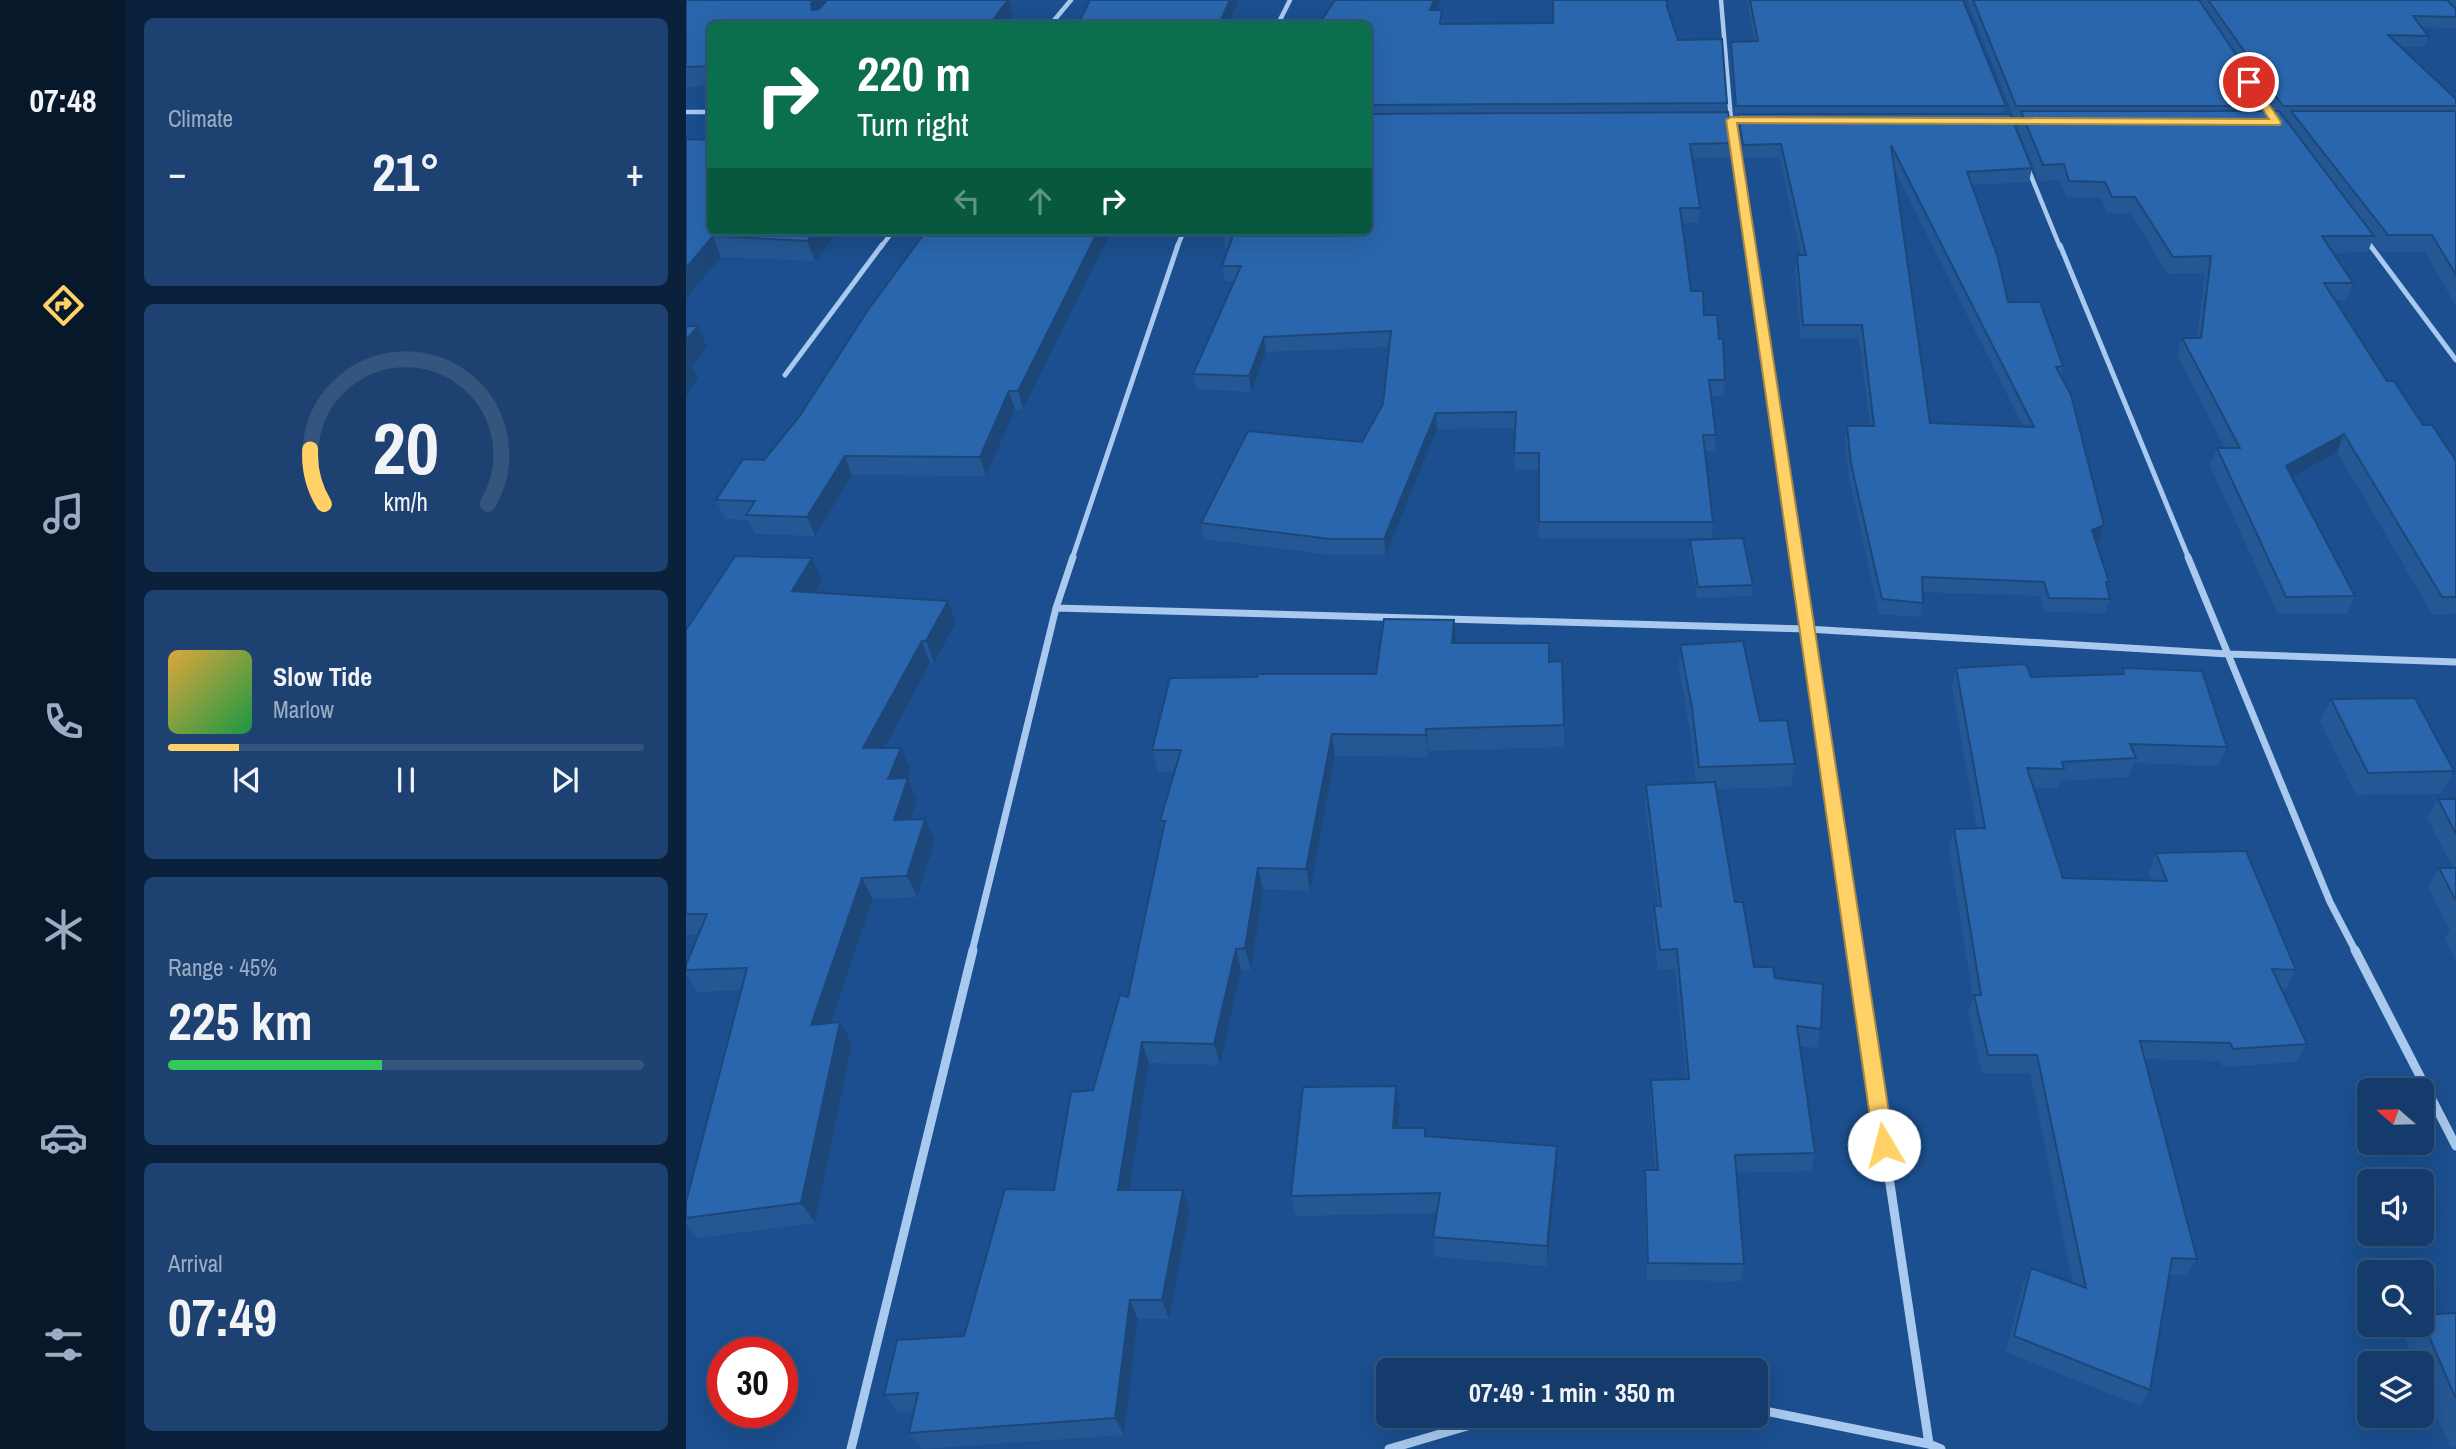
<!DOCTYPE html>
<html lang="en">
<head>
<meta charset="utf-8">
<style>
	:root { --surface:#143b6b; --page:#1d4271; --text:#f1f3f6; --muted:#9dadc1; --line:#33557e; --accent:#ffd166 }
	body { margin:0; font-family:"Archivo Narrow",sans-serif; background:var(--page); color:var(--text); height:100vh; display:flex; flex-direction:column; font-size:26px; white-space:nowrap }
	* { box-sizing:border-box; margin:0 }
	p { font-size:23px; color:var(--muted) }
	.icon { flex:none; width:38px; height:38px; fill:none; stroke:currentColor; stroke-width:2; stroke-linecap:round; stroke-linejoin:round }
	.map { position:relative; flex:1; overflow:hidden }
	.details { display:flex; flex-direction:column; gap:18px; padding:18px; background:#0b203b; width:560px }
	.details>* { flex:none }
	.top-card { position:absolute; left:21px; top:21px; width:665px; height:214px; border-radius:10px; box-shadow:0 7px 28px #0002,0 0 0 2px var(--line); background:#0b6e4f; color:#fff; overflow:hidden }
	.needle { width:46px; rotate:290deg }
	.buttons { position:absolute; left:1671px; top:1078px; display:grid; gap:14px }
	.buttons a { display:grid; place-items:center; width:77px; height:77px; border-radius:10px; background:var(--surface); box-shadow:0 7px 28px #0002,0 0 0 2px var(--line); font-size:35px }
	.speed { position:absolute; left:21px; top:1337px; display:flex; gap:14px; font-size:35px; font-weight:700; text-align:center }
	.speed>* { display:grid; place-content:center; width:91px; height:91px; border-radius:50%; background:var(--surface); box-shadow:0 7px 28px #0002,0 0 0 2px var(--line); line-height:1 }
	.speed .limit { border:10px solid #d22; background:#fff; color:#111 }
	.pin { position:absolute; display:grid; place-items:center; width:60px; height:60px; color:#fff; margin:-30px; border:4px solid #fff; border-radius:50%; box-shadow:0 2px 7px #0007 }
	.me { position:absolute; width:77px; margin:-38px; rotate:352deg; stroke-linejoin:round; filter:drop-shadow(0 0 5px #0008) }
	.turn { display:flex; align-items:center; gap:24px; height:147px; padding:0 35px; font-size:32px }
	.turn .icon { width:91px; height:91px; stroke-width:2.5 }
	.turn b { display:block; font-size:49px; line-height:60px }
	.lanes { display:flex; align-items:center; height:66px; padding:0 35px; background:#0003; justify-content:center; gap:35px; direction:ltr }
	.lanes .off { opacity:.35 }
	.big { font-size:52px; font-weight:700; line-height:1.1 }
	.details .card { flex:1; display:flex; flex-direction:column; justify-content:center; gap:10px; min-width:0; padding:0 24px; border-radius:10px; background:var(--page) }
	.details .dial { align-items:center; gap:0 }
	.dial svg { height:182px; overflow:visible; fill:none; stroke:var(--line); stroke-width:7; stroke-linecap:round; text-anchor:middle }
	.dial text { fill:var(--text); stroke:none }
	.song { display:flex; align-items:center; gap:21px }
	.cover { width:84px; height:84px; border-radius:10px; background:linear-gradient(135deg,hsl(40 70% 55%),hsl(140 70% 35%)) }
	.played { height:7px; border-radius:4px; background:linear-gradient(90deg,var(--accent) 15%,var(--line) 15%) }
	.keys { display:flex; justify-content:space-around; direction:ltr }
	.heat { display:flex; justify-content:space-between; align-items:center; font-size:38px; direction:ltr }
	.charge { height:10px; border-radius:5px; background:linear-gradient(90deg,#34c759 45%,var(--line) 0) }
	.trip { position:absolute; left:690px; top:1358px; width:392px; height:70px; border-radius:10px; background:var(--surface); box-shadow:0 7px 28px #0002,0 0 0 2px var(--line); font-weight:700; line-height:70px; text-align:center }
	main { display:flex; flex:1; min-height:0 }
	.menu { display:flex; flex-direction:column; width:126px; justify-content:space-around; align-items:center; background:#08182b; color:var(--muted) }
	.menu .icon { width:49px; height:49px }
	.menu .active { color:var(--accent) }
	.menu b { font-size:32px; color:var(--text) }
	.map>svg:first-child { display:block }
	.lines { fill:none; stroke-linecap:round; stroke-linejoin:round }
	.minor-far3 { stroke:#a9c9ee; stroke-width:4.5 }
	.minor-far2 { stroke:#a9c9ee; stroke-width:5 }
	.minor-far1 { stroke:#a9c9ee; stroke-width:7 }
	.minor { stroke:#a9c9ee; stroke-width:9 }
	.wall { fill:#245895; fill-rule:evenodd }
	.shaded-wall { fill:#1d4779 }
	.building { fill:#2a66ad; stroke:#1d4779; stroke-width:2; fill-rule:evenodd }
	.route { fill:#ffd166; stroke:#a68842; stroke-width:2 }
</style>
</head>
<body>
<main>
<nav class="menu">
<b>07:48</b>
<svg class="icon active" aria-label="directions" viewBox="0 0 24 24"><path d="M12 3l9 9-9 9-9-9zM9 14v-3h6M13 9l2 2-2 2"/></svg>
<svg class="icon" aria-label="music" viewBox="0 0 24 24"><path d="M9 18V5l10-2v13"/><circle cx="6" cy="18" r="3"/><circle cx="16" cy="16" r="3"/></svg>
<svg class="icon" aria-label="phone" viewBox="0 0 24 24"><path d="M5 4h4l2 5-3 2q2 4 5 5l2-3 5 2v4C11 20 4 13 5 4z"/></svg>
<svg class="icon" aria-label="climate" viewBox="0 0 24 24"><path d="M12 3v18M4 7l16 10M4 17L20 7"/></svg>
<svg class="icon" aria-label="car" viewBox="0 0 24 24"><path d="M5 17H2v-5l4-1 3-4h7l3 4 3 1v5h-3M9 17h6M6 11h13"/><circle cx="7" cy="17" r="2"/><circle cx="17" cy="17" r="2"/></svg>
<svg class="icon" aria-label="filters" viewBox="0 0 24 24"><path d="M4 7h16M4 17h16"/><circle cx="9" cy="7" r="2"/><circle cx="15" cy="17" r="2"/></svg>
</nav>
<section class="details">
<div class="card"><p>Climate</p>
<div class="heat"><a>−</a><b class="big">21°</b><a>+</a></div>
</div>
<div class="card dial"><svg viewBox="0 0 100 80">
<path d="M14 69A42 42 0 1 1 86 69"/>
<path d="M14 69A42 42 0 0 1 8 45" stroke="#ffd166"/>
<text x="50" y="56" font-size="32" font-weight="700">20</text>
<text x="50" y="72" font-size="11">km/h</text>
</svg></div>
<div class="card">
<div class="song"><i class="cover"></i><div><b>Slow Tide</b><p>Marlow</p></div></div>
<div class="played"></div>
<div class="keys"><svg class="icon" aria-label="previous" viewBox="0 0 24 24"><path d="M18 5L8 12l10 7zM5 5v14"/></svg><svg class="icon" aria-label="pause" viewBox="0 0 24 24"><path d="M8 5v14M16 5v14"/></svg><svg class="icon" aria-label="next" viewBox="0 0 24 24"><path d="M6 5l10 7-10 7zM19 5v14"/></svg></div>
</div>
<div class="card"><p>Range · 45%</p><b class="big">225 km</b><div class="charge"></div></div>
<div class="card"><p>Arrival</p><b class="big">07:49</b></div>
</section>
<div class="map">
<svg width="1770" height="1449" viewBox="0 0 1770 1449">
	<rect width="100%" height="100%" fill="#1b4f8f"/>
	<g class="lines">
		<path class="minor-far3" d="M1035 0 1045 120 1064 247
			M365 24 385 0
			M592 24 604 0
			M0 112H24
			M1341 166 1374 247
			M1680 240 1685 247
			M195 247 207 231
			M491 247 498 231"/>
		<path class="minor-far2" d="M1064 245 1111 559
			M1374 245 1503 559
			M1684 245 1770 360
			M99 375 196 245
			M386 559 492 245"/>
		<path class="minor-far1" d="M1110 557 1169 952
			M1502 557 1644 902 1670 952
			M370 608 1121 629 1542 654 1770 662
			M286 952 370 608 387 557"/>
		<path class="minor" d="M1169 950 1243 1444
			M1669 950 1770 1146
			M1069 1409 1243 1444 1255 1449
			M165 1449 287 950
			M703 1449 815 1416"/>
	</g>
	<path class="wall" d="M0 0 327 16 24 24V85L0 87Z
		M1061 0H1277L1320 106 1318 114 1346 168 1343 182 1286 185 1322 302 1377 366 1375 375 1418 525 1414 540 1410 541 1423 582 1421 588 1424 599 1419 613 1359 612 1354 596 1236 592 1237 603 1234 617 1193 614 1163 478 1159 440 1161 426H1184L1173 338 1115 339 1109 269 1111 255H1115L1093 157 1056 158 1051 127 1052 117H1050L1044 53 1045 42 1069 41ZM1208 169 1337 426 1244 423Z
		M1281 0H1770V28L1735 27 1742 36 1738 47H1714L1770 99V306L1739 252H1695L1686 241 1682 252 1647 253 1667 283 1660 300H1649L1701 381 1737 425 1770 461V614L1747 615 1651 452 1605 477 1669 596 1661 614H1592L1524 466 1531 448H1539L1491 355 1496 338H1511L1519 273 1482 274 1445 213H1421L1415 198 1380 197 1374 180 1353 181 1331 127 1334 117H1328Z
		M981 7 992 40 1041 103 1040 112 1047 143 1046 158H1007L1014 208 1013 223H996L1005 291 1033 339 1039 380 1038 396H1025L1030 435 1029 451H1019L1027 522 1025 538H853V469H829V428L751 429 700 555H646L518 539 515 523 676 442 697 404 703 347 580 352 565 392 510 389 507 374 548 281H539L536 266 542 248H539L536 233 682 231V24L750 10H756L757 24 867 23Z
		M0 139 153 231 129 261 35 257 0 299Z
		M412 256 337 410H329L300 476 166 475 129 536 69 534 62 520 39 519 30 500 78 460 113 417Z
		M1004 540 1067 585 1065 596 1011 598 1004 552Z
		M126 558 136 580 128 592 270 622 248 663H244L199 748H215L225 770 221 778 231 800 225 820 249 841 231 897 187 899 145 1023 154 1022 166 1043 129 1223 12 1238 0 1224V1202L55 990 12 992 0 974V965L12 935H0V630Z
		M770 643 863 662 878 725V747L742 751V757L649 756 624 891 577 889 565 970H555L534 1065 463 1063 443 1190H497L504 1210 483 1319H452L438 1435 236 1449 223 1433 228 1411 212 1412 198 1395 278 1336 368 1190 442 997 477 830 474 821 488 772H472L466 750 571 677 690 674Z
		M994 645 1074 721 1109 764 1105 787 1030 789 1049 902 1068 967 1089 978 1135 1029 1131 1048 1114 1046 1129 1153 1125 1171 1051 1173 1058 1264 1055 1281 961 1280 958 1188 959 1170H969L964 1099 965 1080 1000 1079 989 969 972 970 967 926 968 906H972L959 805 960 785 1010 783 1004 731 993 668Z
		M1270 668 1345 677 1435 674 1437 668 1541 747 1532 766 1448 763 1443 777 1374 781 1371 788H1348L1377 878 1466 881 1463 872 1470 853 1610 970 1600 989 1595 988 1621 1044 1610 1062 1537 1067 1535 1061 1459 1059 1511 1259 1501 1275H1483L1464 1390 1454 1406 1320 1352 1337 1284 1345 1268 1387 1284 1344 1073H1296L1282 1013 1287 998 1263 848 1268 829H1291L1266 687Z
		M1645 699 1768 771 1755 794 1670 795 1634 722Z
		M1752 799H1770V962L1759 938 1764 930 1742 886 1753 868H1767L1741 818Z
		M714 1107 712 1128 740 1136 871 1146V1167L861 1266 749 1257 747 1237 751 1213 610 1216 605 1196Z
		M1770 1313V1446L1764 1447 1736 1380V1363H1729L1717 1334 1725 1325H1736V1315Z"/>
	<path class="shaded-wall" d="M128 0H151L131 21 126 10 125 3Z
		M322 0H323L327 16 322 24H304Z
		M544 0H553L542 24H533Z
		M748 0H754L745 24 744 10Z
		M129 231H153L129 261 121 241Z
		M412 231H425L337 410 332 391Z
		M27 236 35 257 0 299V268Z
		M12 326 21 347 6 366 12 378 0 396V340Z
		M578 337 580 352 565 392 563 376Z
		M323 391 329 410 300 476 294 457Z
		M750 413 751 429 700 555 698 539Z
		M1658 434 1651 452 1593 484 1600 466Z
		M159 456 166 475 129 536 121 517Z
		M1418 525 1414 540 1402 544 1406 530Z
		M126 558 136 580 116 613 106 591Z
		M262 601 270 622 248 663 240 641Z
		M768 620 770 641 768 665 766 643Z
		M236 641 244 663 187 770 177 748Z
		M740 729 742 751V757L740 735Z
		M646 734 649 756 624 891 620 869Z
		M215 748 225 770 212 800 202 779Z
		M222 778 231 800 218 842 208 820Z
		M239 819 249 841 231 897 221 876Z
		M572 868 577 889 565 970 559 948Z
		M176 878 187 899 137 1046 125 1025Z
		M550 949 555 970 534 1065 528 1044Z
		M154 1022 166 1043 129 1223 115 1203Z
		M456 1042 463 1063 440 1209 432 1190Z
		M710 1086 714 1107 710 1149 707 1128Z
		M871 1146V1167L861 1266V1246Z
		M497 1190 504 1210 483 1319 476 1300Z
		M444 1300 452 1319 438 1435 429 1418Z"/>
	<path class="building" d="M0 0H128L125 3 126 10 133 9 141 0H322L304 24H24V66L0 67Z
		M404 0H544L533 24H392Z
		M649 0H748L744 10H756L754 24 867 23V0H981V7L992 40 1036 39 1041 103 682 105V24H633Z
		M1064 0H1277L1320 106H1050L1045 42 1072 41Z
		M1287 0H1513L1585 106H1330Z
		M1522 0H1761L1770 9V17L1727 16 1742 36 1702 35 1770 99V106H1597Z
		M1335 111H1593L1688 236H1636L1667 283H1638L1701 381H1708L1737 425H1746L1770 461V597H1756L1658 434 1600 466 1669 596 1600 597 1531 448H1554L1496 338H1515L1525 256 1487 257 1449 197H1426L1419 182 1383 181 1378 164 1357 165Z
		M1605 111H1770V275L1746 235H1702Z
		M1042 112 1047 143 1004 144 1014 208H994L1005 291H1017L1018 315H1031L1033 339H1037L1039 380H1023L1030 435H1017L1027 522H853V453H828L830 412 750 413 698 539H644L515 523 562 431 676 442 697 404 705 331 578 337 563 376 507 374 555 266H536L548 233H536L537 231H682V114Z
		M1052 114H1324L1346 168 1281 172 1312 258 1322 302H1354L1377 366 1370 367 1385 395 1418 525 1406 530 1423 582H1420L1424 599 1363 598 1358 582 1236 577 1237 603 1196 599 1165 464 1161 426H1188L1176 325H1117L1111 255H1120L1095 144 1057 145ZM1205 145 1348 427 1244 423Z
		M0 139 24 140V231H129L121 241 27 236 0 268Z
		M240 231H412L332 391H323L294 457 159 456 121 517 60 515 69 501 30 500 57 459 78 460 113 417 182 310Z
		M0 326H12L0 340Z
		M1057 538 1067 585 1012 587 1004 540Z
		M49 556 126 558 106 591 262 601 240 641H236L177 748H215L202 779 222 778 208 820 239 819 221 876 176 878 125 1025 154 1022 115 1203 0 1218V1202L61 968 0 970V965L21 914H0V630Z
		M698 619 768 620 766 643H863V662L876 661 878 725 740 729V735L646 734 620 869 572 868 559 948 550 949 528 1044 456 1042 432 1190H497L476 1300H444L429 1418 223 1433 232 1393 198 1395 211 1340 278 1336 319 1189 368 1190 385 1092 407 1090 434 995 442 997 479 821H474L495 750H466L484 678 571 677 572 674H690Z
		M1057 641 1074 721 1101 720 1109 764 1013 767 1006 708 994 645Z
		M1340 664 1345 677 1438 674 1437 668 1516 671 1541 747 1444 744 1450 758 1376 762 1378 769 1341 768 1377 878 1481 881 1470 853 1560 851 1610 970 1586 969 1621 1044 1547 1049 1544 1043 1454 1041 1511 1259 1486 1258 1464 1390 1328 1336 1345 1268 1400 1288 1351 1055H1302L1288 995H1295L1268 829 1299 828 1270 668Z
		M1729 698 1768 771 1682 773 1645 699Z
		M1029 782 1049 902H1057L1068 967H1087L1089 978 1137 984 1135 1029 1111 1026 1129 1153 1049 1155 1058 1264 962 1263 959 1170H972L965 1080 1003 1079 991 949 974 950 968 906H975L960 785Z
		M1752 799H1770V834Z
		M1753 868H1770V901Z
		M710 1086 707 1128H739V1136L871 1146 861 1246 747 1237 754 1193 605 1196 617 1087Z
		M1770 1313V1399L1736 1320V1315Z"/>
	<path class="route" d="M1559 79H1566L1595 122 1594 125 1051 123 1208 1145 1205 1152 1198 1154 1191 1152 1188 1145 1040 120 1045 117 1583 119 1558 82Z"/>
</svg>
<div class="buttons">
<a><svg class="needle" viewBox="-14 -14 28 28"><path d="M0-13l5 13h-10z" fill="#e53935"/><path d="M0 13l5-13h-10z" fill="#9dadc1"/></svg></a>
<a><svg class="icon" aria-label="sound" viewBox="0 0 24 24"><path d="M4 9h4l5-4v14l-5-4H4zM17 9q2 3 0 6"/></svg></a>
<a><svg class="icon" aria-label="search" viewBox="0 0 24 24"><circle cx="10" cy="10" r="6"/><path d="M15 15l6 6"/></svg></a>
<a><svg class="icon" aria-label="layers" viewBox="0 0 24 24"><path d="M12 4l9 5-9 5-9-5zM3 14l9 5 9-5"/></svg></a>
</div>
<div class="speed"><div class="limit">30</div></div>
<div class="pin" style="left:1563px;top:82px;background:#d93025"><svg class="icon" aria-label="arrive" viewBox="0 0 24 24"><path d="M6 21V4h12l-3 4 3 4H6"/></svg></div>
<svg class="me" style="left:1198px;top:1145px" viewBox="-20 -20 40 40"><circle r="19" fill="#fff"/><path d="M0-13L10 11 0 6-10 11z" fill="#ffd166"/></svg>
<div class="trip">07:49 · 1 min · 350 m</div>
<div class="top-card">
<div class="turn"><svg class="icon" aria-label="right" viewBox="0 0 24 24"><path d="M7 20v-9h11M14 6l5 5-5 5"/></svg><div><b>220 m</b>Turn right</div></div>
<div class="lanes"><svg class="icon off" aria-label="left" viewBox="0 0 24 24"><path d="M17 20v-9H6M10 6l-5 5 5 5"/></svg><svg class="icon off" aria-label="ahead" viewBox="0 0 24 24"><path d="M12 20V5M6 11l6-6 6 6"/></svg><svg class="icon" aria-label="right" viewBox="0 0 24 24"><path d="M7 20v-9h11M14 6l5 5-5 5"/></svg></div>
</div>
</div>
</main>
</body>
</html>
